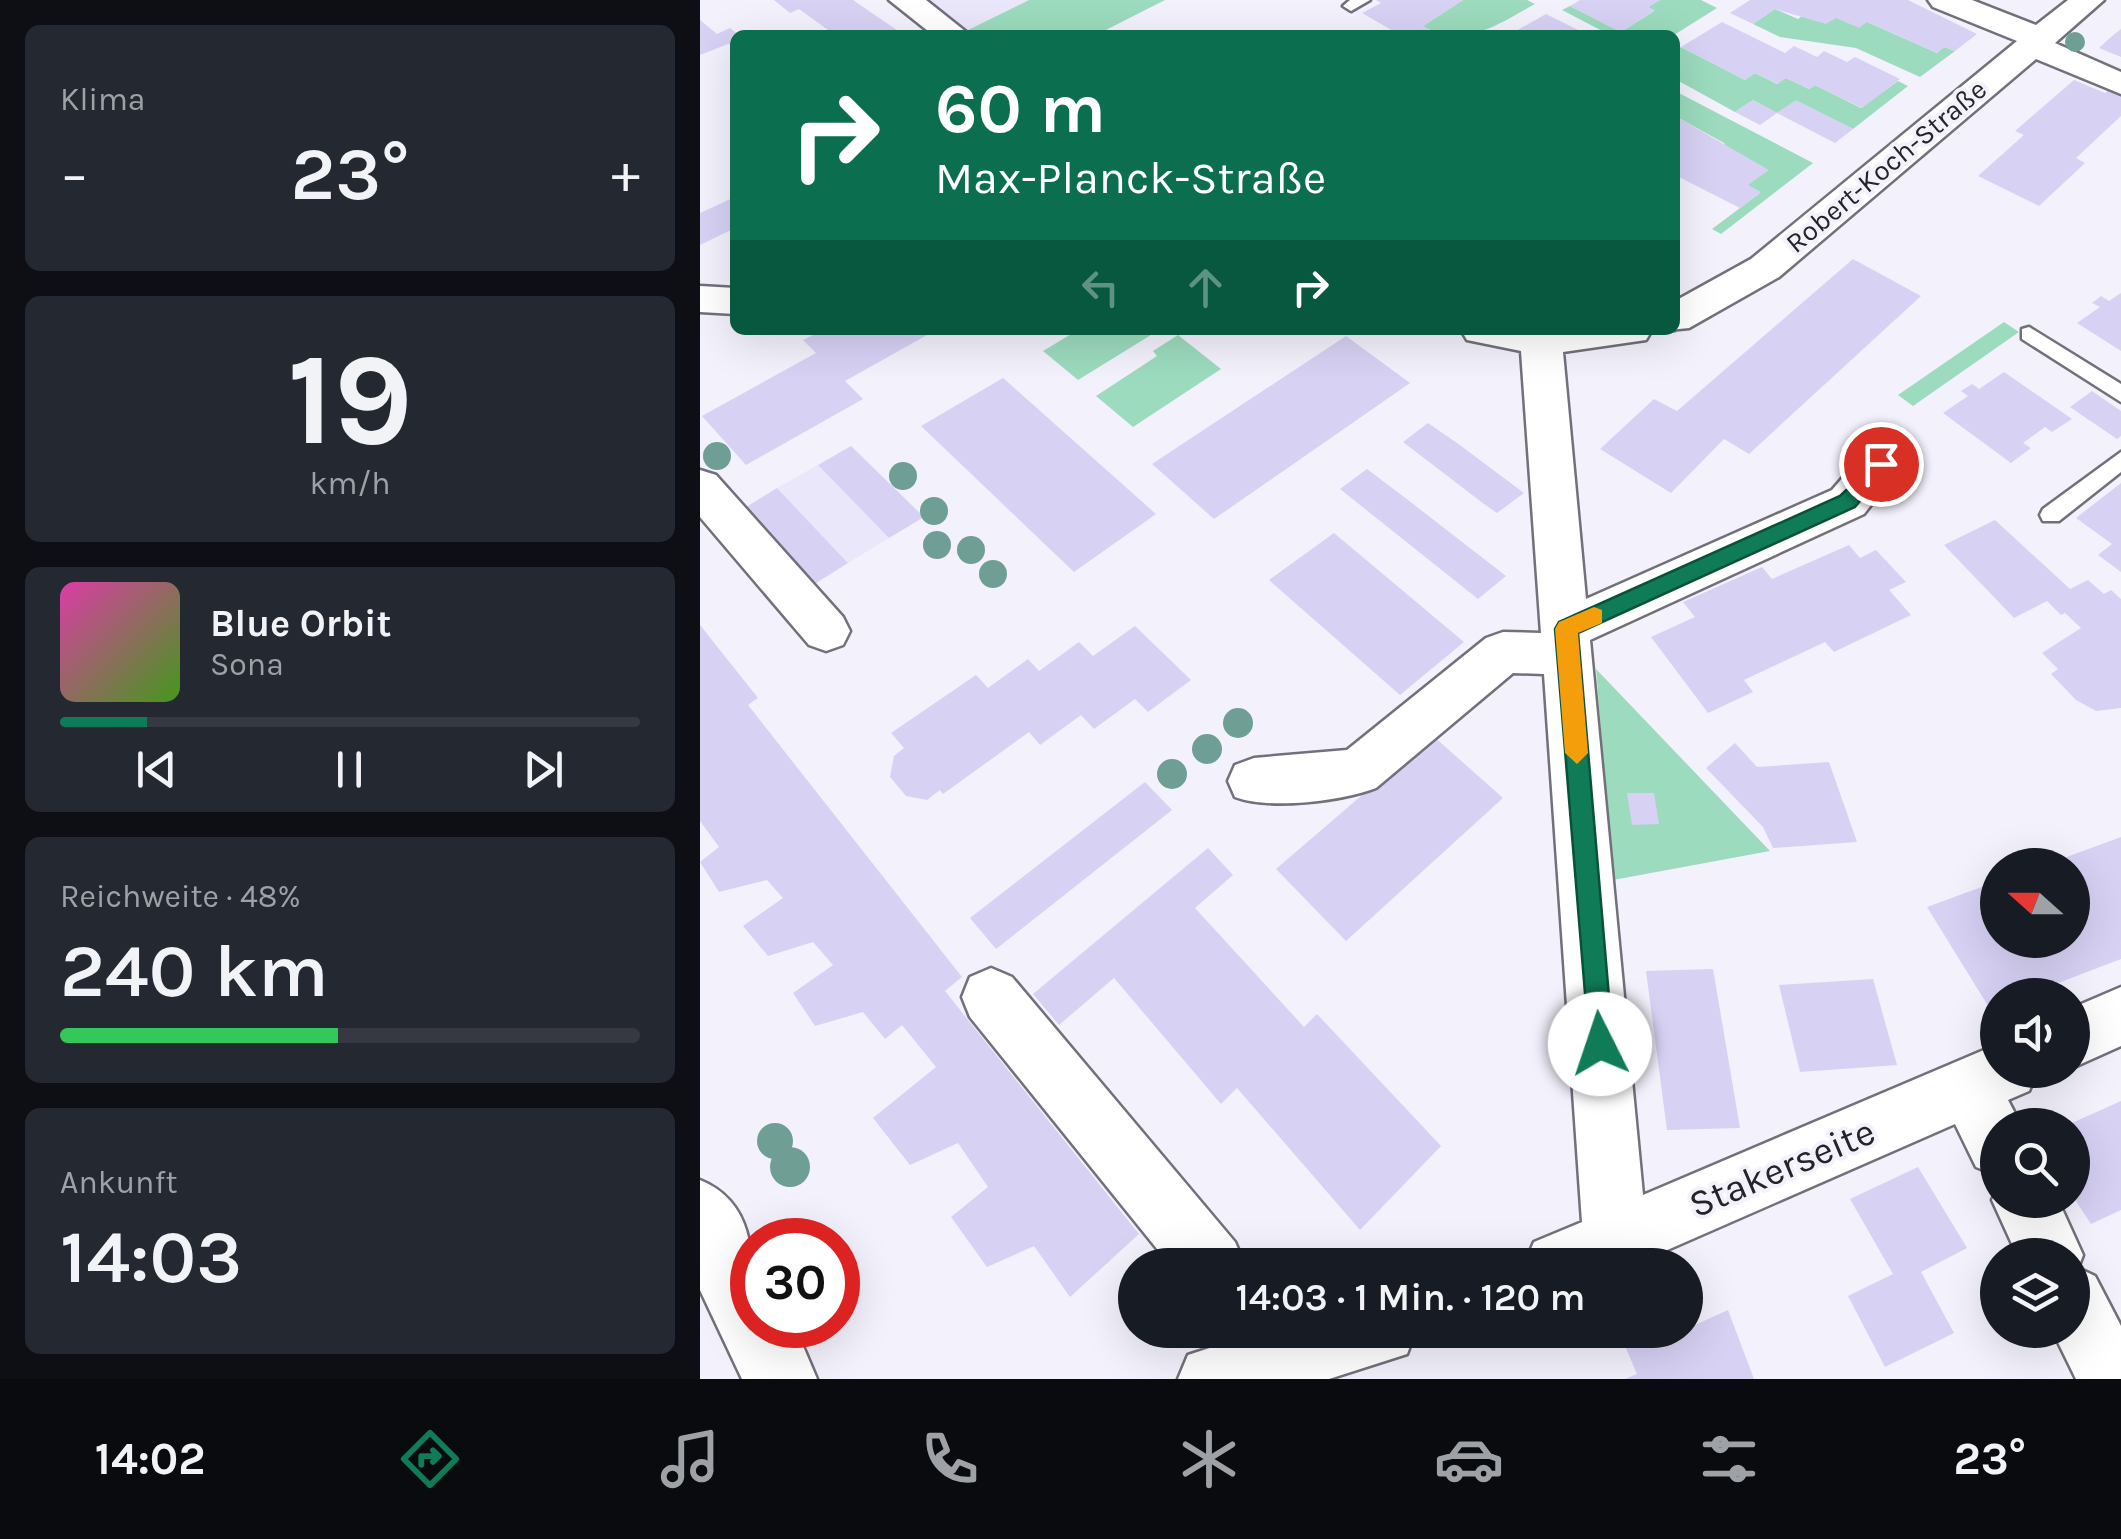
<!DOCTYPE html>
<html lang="de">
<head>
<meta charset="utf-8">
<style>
	:root { --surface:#171b24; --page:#242831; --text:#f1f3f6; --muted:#9ea1a6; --line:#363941; --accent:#0f7c57 }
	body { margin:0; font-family:Karla,sans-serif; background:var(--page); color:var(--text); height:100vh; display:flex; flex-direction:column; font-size:38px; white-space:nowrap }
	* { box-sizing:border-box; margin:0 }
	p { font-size:32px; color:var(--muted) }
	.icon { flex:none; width:55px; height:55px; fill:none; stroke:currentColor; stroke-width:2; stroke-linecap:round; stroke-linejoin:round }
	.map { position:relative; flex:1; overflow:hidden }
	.details { display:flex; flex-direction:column; gap:25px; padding:25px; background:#0d0f14; width:700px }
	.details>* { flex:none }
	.banner { position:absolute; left:30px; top:30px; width:950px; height:305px; border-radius:15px; box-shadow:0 10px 40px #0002; background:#0b6e4f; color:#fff; overflow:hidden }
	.needle { width:65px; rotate:291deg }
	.fabs { position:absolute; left:1280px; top:848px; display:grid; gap:20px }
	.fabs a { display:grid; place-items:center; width:110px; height:110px; border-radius:50%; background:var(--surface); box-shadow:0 10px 40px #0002; font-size:50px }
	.speed { position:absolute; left:30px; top:1218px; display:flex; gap:20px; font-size:50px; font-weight:700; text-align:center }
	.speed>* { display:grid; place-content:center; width:130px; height:130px; border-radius:50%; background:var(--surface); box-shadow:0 10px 40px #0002; line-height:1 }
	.speed .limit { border:15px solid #d22; background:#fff; color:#111 }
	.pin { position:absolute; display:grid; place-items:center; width:85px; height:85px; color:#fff; margin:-42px; border:5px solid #fff; border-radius:50%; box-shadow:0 2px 10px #0007 }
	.me { position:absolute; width:110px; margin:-55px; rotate:356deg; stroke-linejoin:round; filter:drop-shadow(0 0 8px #0008) }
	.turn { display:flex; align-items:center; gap:35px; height:210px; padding:0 40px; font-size:45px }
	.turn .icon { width:130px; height:130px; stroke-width:2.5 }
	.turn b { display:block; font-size:70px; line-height:85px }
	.lanes { display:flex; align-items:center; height:95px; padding:0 40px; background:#0003; justify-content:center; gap:50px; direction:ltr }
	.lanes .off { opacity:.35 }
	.big { font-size:75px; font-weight:600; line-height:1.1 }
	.details .card { flex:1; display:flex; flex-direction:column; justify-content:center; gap:15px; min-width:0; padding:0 35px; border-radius:15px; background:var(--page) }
	.details .dial { align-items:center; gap:0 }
	.dial b { font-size:130px; line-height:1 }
	.song { display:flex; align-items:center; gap:30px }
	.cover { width:120px; height:120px; border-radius:15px; background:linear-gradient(135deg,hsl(320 70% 55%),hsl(100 70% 35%)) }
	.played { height:10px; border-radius:5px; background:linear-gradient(90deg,var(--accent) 15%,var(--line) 15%) }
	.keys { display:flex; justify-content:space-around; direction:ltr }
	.heat { display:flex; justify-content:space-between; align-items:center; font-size:55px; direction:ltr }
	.charge { height:15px; border-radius:8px; background:linear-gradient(90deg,#34c759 48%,var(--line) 0) }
	.trip { position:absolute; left:418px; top:1248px; width:585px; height:100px; border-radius:50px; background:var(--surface); box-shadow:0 10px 40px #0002; font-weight:600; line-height:100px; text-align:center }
	.menu { display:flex; height:160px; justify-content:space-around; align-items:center; background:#090b0e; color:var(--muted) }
	.menu .icon { width:70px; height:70px }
	.menu .current { color:var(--accent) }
	.menu b { font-size:45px; color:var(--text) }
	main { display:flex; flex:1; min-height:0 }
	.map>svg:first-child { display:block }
	.built { fill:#eae7fa }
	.green { fill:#9cdbbd }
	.building { fill:#d7d1f4 }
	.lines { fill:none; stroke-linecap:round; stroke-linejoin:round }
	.service-casing { stroke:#72707a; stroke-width:5 }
	.minor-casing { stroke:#72707a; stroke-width:5 }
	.secondary-casing { stroke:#72707a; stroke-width:5 }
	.service { fill:#fff; fill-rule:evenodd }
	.minor { fill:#fff; fill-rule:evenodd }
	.secondary { fill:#fff; fill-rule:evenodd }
	.tree { fill:#6e9e94 }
	.route { fill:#0f7c57; stroke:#0a5139; stroke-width:2.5 }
	.slow { fill:#f59e0b }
	.labels { text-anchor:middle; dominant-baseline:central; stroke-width:8; stroke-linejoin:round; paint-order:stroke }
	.far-street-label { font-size:28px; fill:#242327; stroke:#f3f1fc }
	.near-street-label { font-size:38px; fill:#242327; stroke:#f3f1fc }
</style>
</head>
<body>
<main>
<section class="details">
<div class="card"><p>Klima</p>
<div class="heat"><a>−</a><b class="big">23°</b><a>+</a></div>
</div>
<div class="card dial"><b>19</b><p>km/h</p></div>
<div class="card">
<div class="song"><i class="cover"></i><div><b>Blue Orbit</b><p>Sona</p></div></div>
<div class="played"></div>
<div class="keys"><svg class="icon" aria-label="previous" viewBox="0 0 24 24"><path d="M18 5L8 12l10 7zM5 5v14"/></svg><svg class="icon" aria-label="pause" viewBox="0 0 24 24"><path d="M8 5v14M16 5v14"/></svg><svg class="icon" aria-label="next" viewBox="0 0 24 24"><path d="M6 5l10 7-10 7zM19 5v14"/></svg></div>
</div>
<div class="card"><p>Reichweite · 48%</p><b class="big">240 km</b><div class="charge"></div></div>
<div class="card"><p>Ankunft</p><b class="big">14:03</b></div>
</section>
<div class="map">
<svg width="1421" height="1379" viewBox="0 0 1421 1379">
	<rect width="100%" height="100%" fill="#f3f1fc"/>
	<path class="built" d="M226 0H329L268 30Z
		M118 465 189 538 148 563 77 488Z"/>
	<path class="green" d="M329 0H465L396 35H276L268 30Z
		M763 0H827L835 4C799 24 763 50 723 26Z
		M960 0H1001L1017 8 974 35H910L862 10 870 6 921 32 954 11 948 7Z
		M1075 9 1098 19 1104 14 1167 22 1237 53 1244 47 1255 51 1220 77 1156 48 1080 37 1053 24Z
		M981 47 1045 80 1055 73 1077 84 1086 78 1109 89 1115 85 1161 108 1198 81 1208 86 1153 129 1096 101 1077 113 1053 100 1035 112 975 79V51Z
		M975 91 1113 163 1021 234 1012 229 1060 193 1048 185 1024 143 975 116Z
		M1304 322 1319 332 1213 406 1198 395Z
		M378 330H459L378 380 343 351Z
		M478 335 521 369 433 427 396 396 457 356 453 351Z
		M896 669 1070 851 913 880Z"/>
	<path class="building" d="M74 0H153L204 35H135L99 9 90 13Z
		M676 0H763L723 26 738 35H700L662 13 681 3Z
		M880 0H960L948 7 955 10 921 32 870 6Z
		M1050 0H1208L1277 34 1255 51 1244 47 1237 53 1167 22 1159 28 1136 18 1126 24 1075 9 1053 24 1030 13Z
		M846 14 888 35H809Z
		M0 20 17 34 30 28 39 35H35V46L28 44 0 55Z
		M1022 22 1085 53 1094 46 1117 57 1124 51 1147 62 1155 57 1200 79 1162 108 1115 85 1109 89 1086 78 1078 84 1055 73 1045 80 981 47Z
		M1421 29V57L1399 48 1411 37Z
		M1374 80 1405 93 1412 87 1421 91V116L1376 158 1385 163 1339 206 1278 176 1324 135 1315 131Z
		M1053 100 1077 113 1060 125 1035 112Z
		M1096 100 1153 129 1135 143 1077 113Z
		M975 116 1069 170 1048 185 1061 192 1040 208 977 176Z
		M35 197V228L0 245V213Z
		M1153 259 1221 296 1049 454 1024 439 971 493 900 449 954 399 977 411Z
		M1421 293V351L1377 323 1400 307 1392 303 1401 296 1409 301Z
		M123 330H236L145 381 163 399 46 465 2 416 116 353 103 340Z
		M646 336 710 383 514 519 452 464Z
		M1304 372 1372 419 1352 432 1345 427 1323 443 1331 448 1311 463 1243 413 1268 396 1261 391 1272 384 1279 389Z
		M303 378 456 514 374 572 221 426Z
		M1392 391 1421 411V436L1417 439 1370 407Z
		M728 423 757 443 824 493 797 513 784 504 703 442Z
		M151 446 224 517 189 538 118 465Z
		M667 469 708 500 806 576 778 599 640 489Z
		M1421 483V572L1398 555 1412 544 1376 518Z
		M77 488 148 563 113 585 43 509Z
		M1295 520 1370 589 1388 580 1404 594 1411 590 1421 599V708L1396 711 1376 700 1351 674 1358 669 1342 653 1381 628 1365 613 1361 615 1347 601 1314 618 1244 545Z
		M634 533 764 642 700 695 569 580Z
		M1149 545 1160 558 1176 550 1206 582 1189 590 1211 615 1134 652 1125 642 1044 680 1053 692 1008 713 951 637 995 617 983 602 1062 567 1072 579Z
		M0 625 58 698 48 705 262 977 245 991 439 1234 370 1297 334 1246 287 1267 251 1217 288 1187 258 1143 210 1165 173 1118 236 1067 202 1025 185 1039 163 1012 115 1026 93 993 133 965 113 942 68 956 43 926 83 898 67 880 19 892 0 862 19 847 0 821Z
		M435 626 491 680 448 712 435 699 394 729 381 715 340 745 329 732 243 794 240 790 227 800 206 796 190 777 194 756 204 748 191 733 276 675 288 688 328 659 339 671 379 642 393 656Z
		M732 735 803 798 646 941 576 869Z
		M1035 743 1057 767 1129 762 1157 842 1073 848 1063 827 1006 768Z
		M445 782 472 810 296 949 270 918Z
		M927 793H954L959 824 932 825Z
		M1421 837V959L1327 995H1298V1006L1290 1009 1227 907 1298 881V940H1372V865H1345Z
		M508 848 533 875 495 908 604 1027 617 1014 741 1146 660 1230 537 1088 521 1104 414 978 359 1025 333 994Z
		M1013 969 1040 1128 967 1130 946 971Z
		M1173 979 1197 1065 1100 1072 1079 985Z
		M1421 1101V1210L1391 1224 1372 1195V1123Z
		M1218 1167 1267 1248 1221 1272 1254 1333 1185 1367 1148 1296 1193 1274 1150 1199Z
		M1028 1310 1054 1379H925L937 1374 925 1346 961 1330H985V1320L991 1317 995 1325Z"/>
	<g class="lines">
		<g class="service-casing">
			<path id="service" d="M650 0H670L651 11 643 6Z
				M1329 327 1421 384V402L1322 339V329Z
				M1421 452V472L1359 521H1343L1340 515 1343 509Z"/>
		</g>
		<g class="minor-casing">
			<path id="minor" d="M189 0H226L270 35H233Z
				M1228 0H1272L1336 25 1368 0H1404L1355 43 1421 72V94L1336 59 1079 277 989 328 969 330H975V301L1051 259 1317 41 1233 7Z
				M0 286 35 288V314L0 312Z
				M761 330H952L946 340 863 352 886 599 1132 490 1165 452 1181 448 1197 452 1203 464 1164 514 890 640 943 1195 1298 1044V1070H1338L1329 1091 1308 1100 1321 1125H1298V1176L1276 1167 1255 1124 933 1265H824L834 1242 882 1222 844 674 813 673 676 788C643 801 569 810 535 797L528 781 535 765 554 758 647 750 786 638 803 632 841 633 821 351 767 340Z
				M0 470 16 475 143 617 150 631 143 645 126 651 109 645 0 517Z
				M291 968 312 977 535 1242 545 1265H470L270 1017 262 997 270 977Z
				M1421 987V1046L1372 1068V1008Z
				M1298 1187V1200H1358L1383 1255 1378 1268 1395 1276 1421 1326V1379H1376L1352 1330H1372V1255H1317L1292 1200Z
				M565 1330H716L707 1354 629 1379H478L488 1355Z"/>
		</g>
		<g class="secondary-casing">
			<path id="secondary" d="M0 1180C61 1205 52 1269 52 1325H94L117 1379H42L0 1290Z"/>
		</g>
		<use href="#service" class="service"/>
		<use href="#minor" class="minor"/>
		<use href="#secondary" class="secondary"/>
	</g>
	<g class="tree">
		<circle cx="1375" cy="42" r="10"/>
		<circle cx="17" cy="456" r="14"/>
		<circle cx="203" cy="476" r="14"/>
		<circle cx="234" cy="511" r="14"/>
		<circle cx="237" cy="545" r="14"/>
		<circle cx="271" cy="550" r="14"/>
		<circle cx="293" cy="574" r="14"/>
		<circle cx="538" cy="723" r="15"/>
		<circle cx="507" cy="749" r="15"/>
		<circle cx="472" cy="774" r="15"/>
		<circle cx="75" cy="1141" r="18"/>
		<circle cx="90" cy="1167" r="20"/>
	</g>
	<path class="route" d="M1181 457 1191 464 1155 507 878 633 913 1044 909 1054 900 1058 890 1054 855 629 859 622 1140 496Z"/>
	<path class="slow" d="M894 607 902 610V623L878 633 888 753 877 764 865 753 855 629 859 622Z"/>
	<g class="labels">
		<g class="far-street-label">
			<text transform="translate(1186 166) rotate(-40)">Robert-Koch-Straße</text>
		</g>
		<g class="near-street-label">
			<text transform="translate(1082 1168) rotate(-23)">Stakerseite</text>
		</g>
	</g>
</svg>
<div class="fabs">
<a><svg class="needle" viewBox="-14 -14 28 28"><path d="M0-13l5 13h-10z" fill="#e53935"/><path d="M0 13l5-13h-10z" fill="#9ea1a6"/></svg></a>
<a><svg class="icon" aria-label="sound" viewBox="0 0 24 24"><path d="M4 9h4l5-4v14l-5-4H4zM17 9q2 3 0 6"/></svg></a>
<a><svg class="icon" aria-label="search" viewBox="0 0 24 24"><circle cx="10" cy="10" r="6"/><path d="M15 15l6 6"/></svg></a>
<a><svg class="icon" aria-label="layers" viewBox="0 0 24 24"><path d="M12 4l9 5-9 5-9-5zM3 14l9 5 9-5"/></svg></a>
</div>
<div class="speed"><div class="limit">30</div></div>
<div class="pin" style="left:1181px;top:464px;background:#d93025"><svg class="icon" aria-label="arrive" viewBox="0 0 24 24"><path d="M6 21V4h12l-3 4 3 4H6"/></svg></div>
<svg class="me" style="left:900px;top:1044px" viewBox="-20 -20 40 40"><circle r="19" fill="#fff"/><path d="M0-13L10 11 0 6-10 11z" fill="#0f7c57"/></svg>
<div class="trip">14:03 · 1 Min. · 120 m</div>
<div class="banner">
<div class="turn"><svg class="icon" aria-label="right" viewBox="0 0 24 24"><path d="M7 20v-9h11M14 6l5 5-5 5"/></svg><div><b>60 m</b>Max-Planck-Straße</div></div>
<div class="lanes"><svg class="icon off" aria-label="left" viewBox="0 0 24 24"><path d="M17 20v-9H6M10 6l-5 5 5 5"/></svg><svg class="icon off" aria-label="ahead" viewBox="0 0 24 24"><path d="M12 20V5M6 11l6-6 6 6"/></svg><svg class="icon" aria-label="right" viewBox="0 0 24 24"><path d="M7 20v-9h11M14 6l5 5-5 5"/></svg></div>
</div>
</div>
</main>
<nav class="menu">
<b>14:02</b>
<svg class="icon current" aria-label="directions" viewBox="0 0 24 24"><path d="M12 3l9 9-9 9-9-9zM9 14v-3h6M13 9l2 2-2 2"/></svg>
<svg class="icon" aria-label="music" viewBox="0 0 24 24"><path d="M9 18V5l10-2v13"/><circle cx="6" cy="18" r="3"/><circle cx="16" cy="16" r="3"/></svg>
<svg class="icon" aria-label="phone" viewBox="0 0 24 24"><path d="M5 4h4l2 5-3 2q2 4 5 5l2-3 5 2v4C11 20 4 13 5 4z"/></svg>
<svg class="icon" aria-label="climate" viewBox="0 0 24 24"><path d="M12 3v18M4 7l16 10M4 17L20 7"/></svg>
<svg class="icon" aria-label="car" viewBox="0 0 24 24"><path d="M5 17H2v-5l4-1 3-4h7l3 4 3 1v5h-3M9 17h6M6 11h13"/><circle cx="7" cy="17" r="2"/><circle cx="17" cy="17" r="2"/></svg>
<svg class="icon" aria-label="filters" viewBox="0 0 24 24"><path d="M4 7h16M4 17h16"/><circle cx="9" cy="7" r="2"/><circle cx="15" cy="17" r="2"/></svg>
<b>23°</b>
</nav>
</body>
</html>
